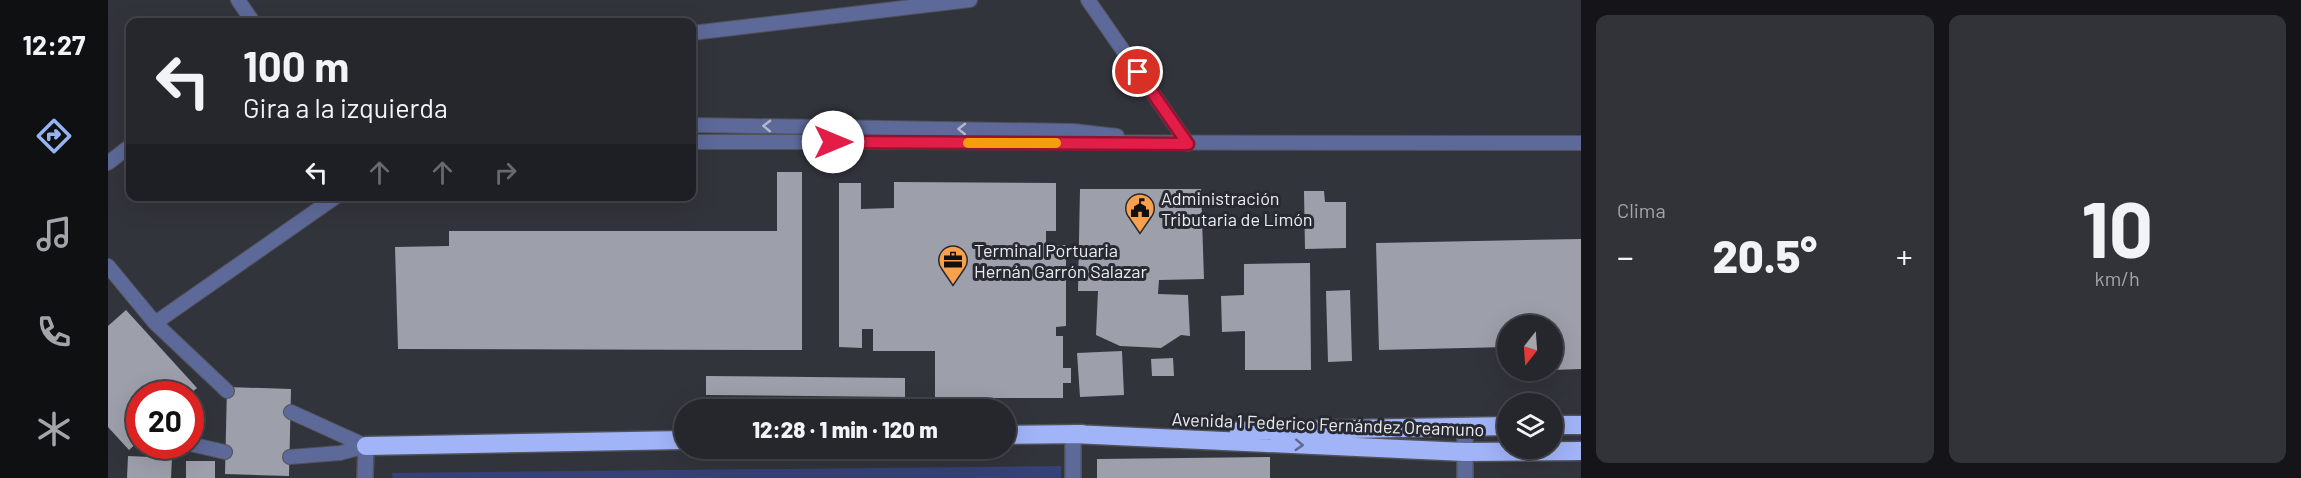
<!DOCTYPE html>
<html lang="es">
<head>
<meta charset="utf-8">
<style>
	:root { --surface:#26272d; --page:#323339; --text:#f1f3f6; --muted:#a4a5aa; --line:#424449; --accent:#95b2f1 }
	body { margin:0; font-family:Barlow,sans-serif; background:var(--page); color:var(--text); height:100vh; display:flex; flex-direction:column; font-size:22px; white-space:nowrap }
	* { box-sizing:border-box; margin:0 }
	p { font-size:20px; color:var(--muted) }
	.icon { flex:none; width:33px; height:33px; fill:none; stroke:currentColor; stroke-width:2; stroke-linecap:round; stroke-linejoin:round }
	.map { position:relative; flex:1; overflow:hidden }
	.details { display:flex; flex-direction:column; gap:15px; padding:15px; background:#151519; width:720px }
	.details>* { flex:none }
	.banner { position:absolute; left:18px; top:18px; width:570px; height:183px; border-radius:12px; box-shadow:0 6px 24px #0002,0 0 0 2px var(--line); background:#26272d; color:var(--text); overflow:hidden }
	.needle { width:39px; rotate:197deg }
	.buttons { position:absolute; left:1389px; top:315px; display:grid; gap:12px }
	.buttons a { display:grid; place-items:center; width:66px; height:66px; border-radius:50%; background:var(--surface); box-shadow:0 6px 24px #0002,0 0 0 2px var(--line); font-size:30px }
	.speed { position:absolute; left:18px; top:381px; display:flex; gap:12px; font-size:30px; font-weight:700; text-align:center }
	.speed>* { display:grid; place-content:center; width:78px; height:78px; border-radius:50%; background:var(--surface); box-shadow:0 6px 24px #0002,0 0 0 2px var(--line); line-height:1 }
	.speed .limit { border:9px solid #d22; background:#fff; color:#111 }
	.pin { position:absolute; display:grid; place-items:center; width:51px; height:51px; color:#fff; margin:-26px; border:3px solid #fff; border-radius:50%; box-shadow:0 2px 6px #0007 }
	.me { position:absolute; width:66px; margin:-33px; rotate:90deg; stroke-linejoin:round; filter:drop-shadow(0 0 4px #0008) }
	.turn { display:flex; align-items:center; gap:21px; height:126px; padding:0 18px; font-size:27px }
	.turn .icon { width:78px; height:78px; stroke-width:2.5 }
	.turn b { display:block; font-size:42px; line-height:51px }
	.lanes { display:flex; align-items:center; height:57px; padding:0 18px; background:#0003; justify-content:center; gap:30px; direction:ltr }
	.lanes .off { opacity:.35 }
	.big { font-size:45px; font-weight:800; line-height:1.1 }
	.details .tile { flex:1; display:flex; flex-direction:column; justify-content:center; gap:9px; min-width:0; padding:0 21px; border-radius:12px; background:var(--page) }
	.details .dial { align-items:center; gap:0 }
	.dial b { font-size:78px; line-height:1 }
	.heat { display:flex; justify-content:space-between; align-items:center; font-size:33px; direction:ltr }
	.details .tiles { flex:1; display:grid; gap:15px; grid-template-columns:repeat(2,1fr) }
	.trip { position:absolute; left:566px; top:399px; width:342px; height:60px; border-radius:30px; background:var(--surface); box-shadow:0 6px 24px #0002,0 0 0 2px var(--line); font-weight:800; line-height:60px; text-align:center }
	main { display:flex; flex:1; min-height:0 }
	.tab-bar { display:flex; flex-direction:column; width:108px; justify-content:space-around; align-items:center; background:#0f1012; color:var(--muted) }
	.tab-bar .icon { width:42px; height:42px }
	.tab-bar .on { color:var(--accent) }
	.tab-bar b { font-size:27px; color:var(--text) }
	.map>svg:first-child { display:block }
	.green { fill:#364277 }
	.building { fill:#9da0aa }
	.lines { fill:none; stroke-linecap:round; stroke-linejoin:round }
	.lane-casing { stroke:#505259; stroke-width:16 }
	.street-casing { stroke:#505259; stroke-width:18 }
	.highway-casing { stroke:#505259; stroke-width:21 }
	.lane { stroke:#5d6998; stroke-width:14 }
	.street { stroke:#5d6998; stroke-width:15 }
	.highway { stroke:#a1b4f8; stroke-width:18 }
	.oneway { stroke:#b2b8ce }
	.oneway2 { stroke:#5e688b }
	.route-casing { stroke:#92132f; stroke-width:15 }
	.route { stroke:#e11d48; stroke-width:10 }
	.slow { stroke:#f59e0b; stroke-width:10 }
	.labels { text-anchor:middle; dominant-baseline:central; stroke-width:6; stroke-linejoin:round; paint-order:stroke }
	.poi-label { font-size:18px; fill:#ebedf2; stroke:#282a32; text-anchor:start }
	.street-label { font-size:18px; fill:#ebedf2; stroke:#282a32 }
</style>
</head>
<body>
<main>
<nav class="tab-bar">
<b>12:27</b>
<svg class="icon on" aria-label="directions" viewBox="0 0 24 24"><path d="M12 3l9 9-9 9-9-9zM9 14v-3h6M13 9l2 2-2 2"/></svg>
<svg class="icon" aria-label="music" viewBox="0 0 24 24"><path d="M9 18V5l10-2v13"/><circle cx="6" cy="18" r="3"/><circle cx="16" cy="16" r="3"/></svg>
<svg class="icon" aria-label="phone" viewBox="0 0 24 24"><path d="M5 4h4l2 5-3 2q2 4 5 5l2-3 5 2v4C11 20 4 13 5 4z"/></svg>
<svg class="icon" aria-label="climate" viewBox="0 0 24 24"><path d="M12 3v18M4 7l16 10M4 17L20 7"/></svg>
</nav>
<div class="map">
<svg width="1473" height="478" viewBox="0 0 1473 478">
	<rect width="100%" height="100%" fill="#32343c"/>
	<path class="green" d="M953 466V478H285L284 473Z"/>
	<path class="building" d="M669 172H694V350L290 349 287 247 341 246V231H669Z
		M786 182 948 183V231H938V245H958V326L948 327V336H955V368H963V383H955V398H827V351H765V329H754V348L731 347V183H753V209L786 208Z
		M972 189H1093L1096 279 1051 280 1050 294 1080 295 1082 336 1073 335 1053 348 1012 346 988 335 990 291H970Z
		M1196 191H1216L1217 202H1238V248L1197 249Z
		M1473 239V369L1444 370V326H1400V347L1271 350 1268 243Z
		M1202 263 1203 370H1137V331L1114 332 1113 296 1136 295V264Z
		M1242 290 1244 361 1220 362 1218 291Z
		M18 310 89 388 82 394H32V440L21 450 0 427V326Z
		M1014 351 1016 395 972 397 969 353Z
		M1065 358 1066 376H1044L1043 359Z
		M598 376 797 378V397L598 395Z
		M119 387 183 389 181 476 117 474Z
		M20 456 64 458 63 478H19Z
		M1162 457V478H989V459Z
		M78 461H107V478H78Z"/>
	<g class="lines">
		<g class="lane-casing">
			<path id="lane" d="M130 0 145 22
				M980 0 1080 144
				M584 33 862 0
				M584 125 965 131 1009 136
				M584 142 1473 143
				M0 163 22 146
				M0 266 47 323 119 391
				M47 323 229 196
				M183 412 258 446
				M82 444 117 452
				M182 457 232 453 258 446"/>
		</g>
		<g class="street-casing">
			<path id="street" d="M1357 426V478
				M965 434V478
				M257 478 258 446"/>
		</g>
		<g class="highway-casing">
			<path id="highway" d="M1444 425H1473
				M1131 431 1400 426
				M965 434 1357 452 1473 451
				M897 435 975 434
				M258 446 576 440"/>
		</g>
		<use href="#lane" class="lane"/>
		<use href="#street" class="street"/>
		<use href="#highway" class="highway"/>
	</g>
	<defs><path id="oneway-chevron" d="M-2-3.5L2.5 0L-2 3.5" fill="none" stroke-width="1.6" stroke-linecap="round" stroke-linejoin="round" transform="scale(1.5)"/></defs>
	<g class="oneway">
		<use href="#oneway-chevron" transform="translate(659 126) rotate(-179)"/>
		<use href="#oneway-chevron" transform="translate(854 129) rotate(-179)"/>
	</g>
	<use class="oneway2" href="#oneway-chevron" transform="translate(1191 445) rotate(3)"/>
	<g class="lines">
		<g class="route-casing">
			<path id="route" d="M725 142 1080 144 1030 72"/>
		</g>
		<use href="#route" class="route"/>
		<path class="slow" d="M860 143H948"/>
	</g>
	<defs>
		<g id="civic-pin" transform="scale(1.5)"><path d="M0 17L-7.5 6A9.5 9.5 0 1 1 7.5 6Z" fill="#f8a04b" stroke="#282a32"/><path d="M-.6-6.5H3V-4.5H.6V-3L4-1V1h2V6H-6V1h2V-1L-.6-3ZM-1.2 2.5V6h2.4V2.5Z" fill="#111"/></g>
		<g id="office-pin" transform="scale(1.5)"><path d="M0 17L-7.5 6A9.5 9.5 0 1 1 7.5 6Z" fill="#f8a04b" stroke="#282a32"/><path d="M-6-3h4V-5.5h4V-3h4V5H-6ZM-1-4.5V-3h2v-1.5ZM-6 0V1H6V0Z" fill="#111"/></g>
	</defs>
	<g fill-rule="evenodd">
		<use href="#civic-pin" x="1032" y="208"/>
		<use href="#office-pin" x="845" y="260"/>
	</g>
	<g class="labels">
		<g class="poi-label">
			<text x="1053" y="198">Administración<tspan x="1053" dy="21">Tributaria de Limón</tspan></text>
			<text x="866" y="250">Terminal Portuaria<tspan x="866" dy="21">Hernán Garrón Salazar</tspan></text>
		</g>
		<g class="street-label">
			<text transform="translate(1220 424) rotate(2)">Avenida 1 Federico Fernández Oreamuno</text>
		</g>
	</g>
</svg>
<div class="buttons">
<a><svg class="needle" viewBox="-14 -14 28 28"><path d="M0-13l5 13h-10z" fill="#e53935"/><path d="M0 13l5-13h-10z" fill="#a4a5aa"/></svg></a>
<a><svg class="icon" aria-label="layers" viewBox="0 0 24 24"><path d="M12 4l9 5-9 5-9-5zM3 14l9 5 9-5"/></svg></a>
</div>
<div class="speed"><div class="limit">20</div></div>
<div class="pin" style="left:1030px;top:72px;background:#d93025"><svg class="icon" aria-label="arrive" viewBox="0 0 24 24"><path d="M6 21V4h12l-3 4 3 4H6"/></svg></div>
<svg class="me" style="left:725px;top:142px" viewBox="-20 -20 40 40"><circle r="19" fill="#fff"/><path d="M0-13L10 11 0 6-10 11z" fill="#e11d48"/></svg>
<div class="trip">12:28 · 1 min · 120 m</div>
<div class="banner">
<div class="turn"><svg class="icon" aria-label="left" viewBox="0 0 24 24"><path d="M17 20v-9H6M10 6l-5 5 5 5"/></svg><div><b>100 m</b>Gira a la izquierda</div></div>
<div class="lanes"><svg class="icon" aria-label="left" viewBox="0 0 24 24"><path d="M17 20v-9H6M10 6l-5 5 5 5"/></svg><svg class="icon off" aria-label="ahead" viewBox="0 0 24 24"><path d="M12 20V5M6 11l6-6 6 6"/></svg><svg class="icon off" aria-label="ahead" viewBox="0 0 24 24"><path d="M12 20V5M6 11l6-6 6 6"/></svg><svg class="icon off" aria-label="right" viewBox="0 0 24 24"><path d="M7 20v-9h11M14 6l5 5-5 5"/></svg></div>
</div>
</div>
<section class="details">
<div class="tiles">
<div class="tile"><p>Clima</p>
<div class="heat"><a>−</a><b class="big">20.5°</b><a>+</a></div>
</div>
<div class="tile dial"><b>10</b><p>km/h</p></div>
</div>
</section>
</main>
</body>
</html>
